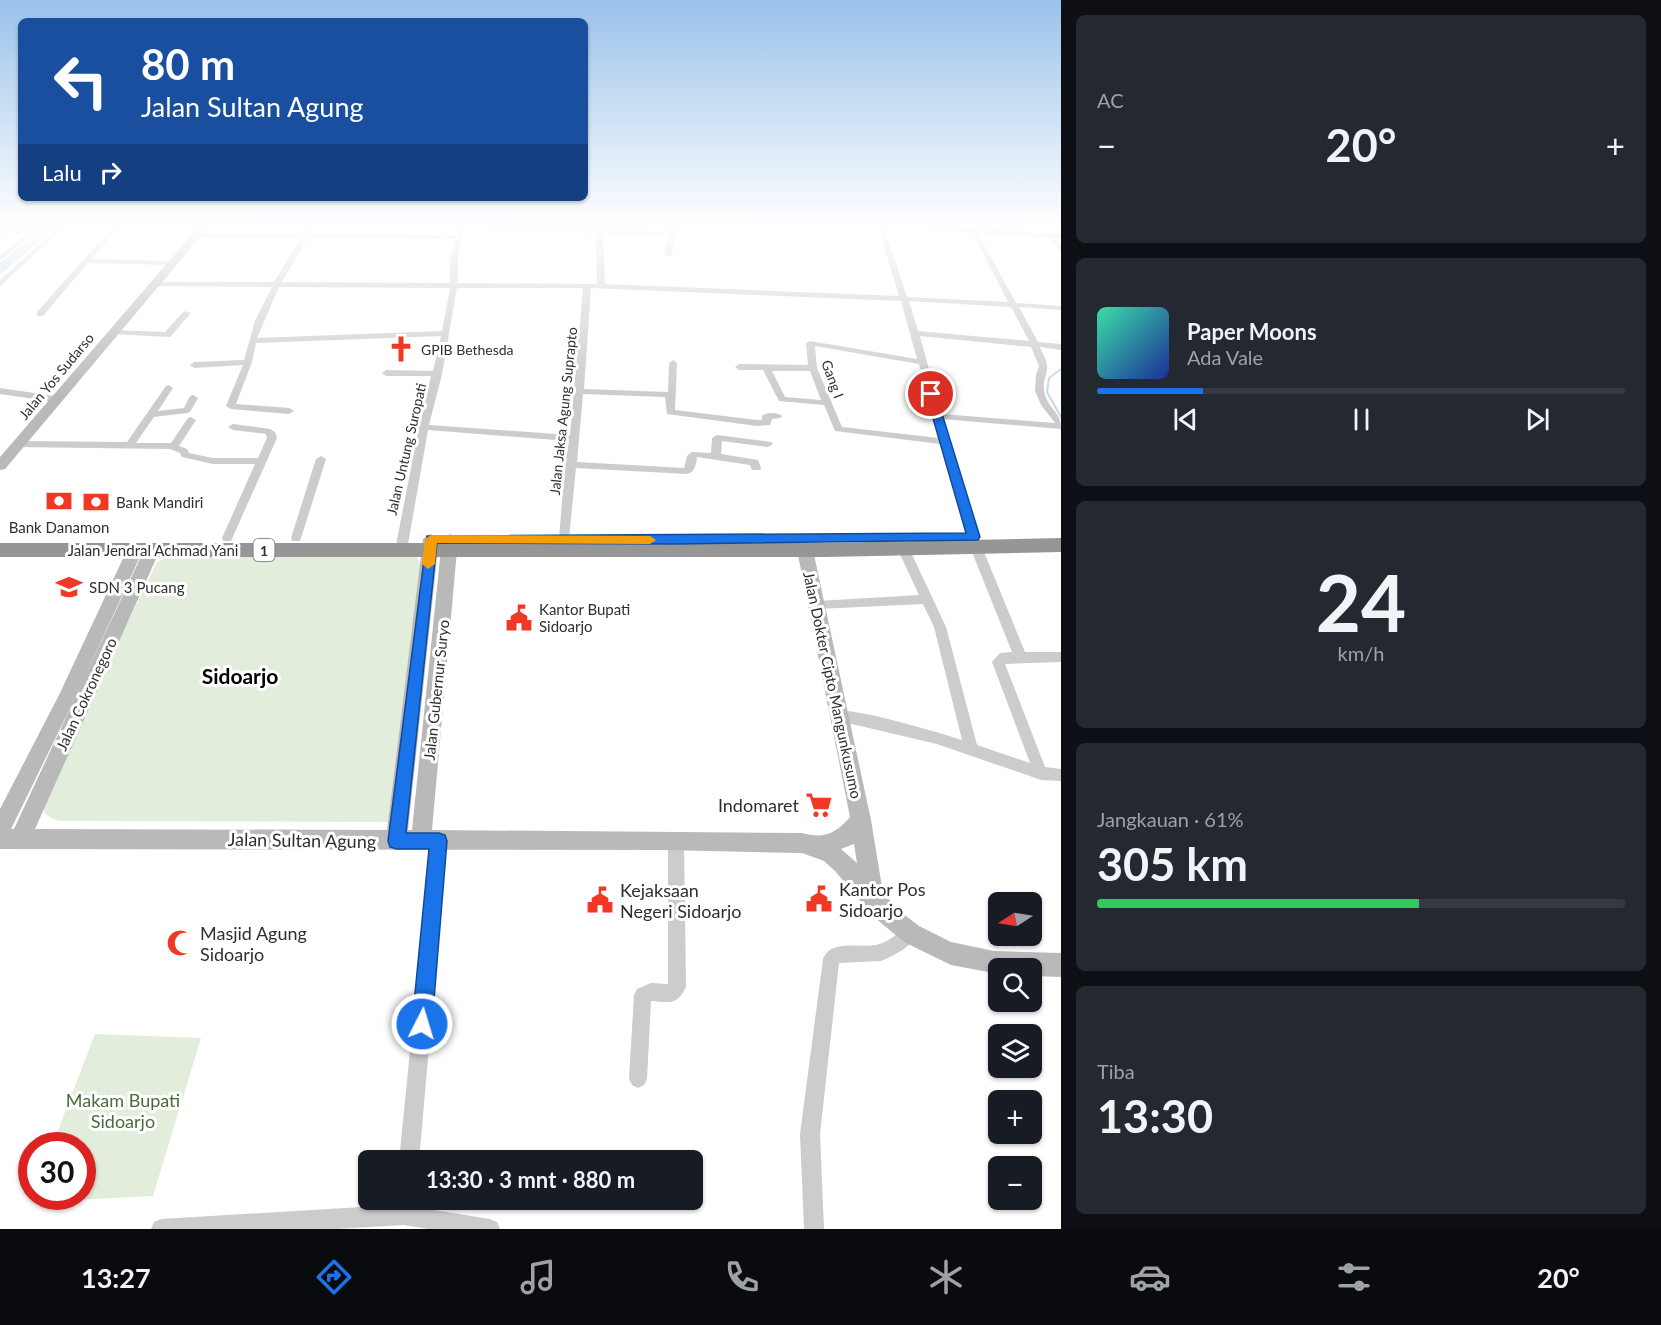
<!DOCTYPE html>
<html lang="id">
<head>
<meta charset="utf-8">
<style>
	:root { --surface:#171b24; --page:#242831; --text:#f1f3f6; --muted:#9ea1a6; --line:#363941; --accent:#1a73e8 }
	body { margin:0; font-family:Lato,sans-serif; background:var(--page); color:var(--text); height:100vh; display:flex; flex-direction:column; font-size:22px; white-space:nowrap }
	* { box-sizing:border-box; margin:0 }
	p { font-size:20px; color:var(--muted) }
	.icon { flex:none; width:33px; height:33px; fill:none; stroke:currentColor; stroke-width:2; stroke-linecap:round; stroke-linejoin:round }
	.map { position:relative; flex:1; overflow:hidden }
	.details { display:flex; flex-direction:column; gap:15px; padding:15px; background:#0d0f14; width:600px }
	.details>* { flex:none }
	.guide { position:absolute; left:18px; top:18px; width:570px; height:183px; border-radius:9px; box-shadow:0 2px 4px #0004; background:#1a4fa0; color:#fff; overflow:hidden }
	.needle { width:39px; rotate:258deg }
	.controls { position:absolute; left:988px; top:892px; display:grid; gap:12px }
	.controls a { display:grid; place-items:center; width:54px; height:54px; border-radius:9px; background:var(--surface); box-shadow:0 2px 4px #0004; font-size:30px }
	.speed { position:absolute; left:18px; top:1132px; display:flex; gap:12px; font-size:30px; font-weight:700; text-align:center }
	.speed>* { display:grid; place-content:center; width:78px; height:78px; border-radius:50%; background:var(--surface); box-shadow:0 2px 4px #0004; line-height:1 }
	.speed .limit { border:9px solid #d22; background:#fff; color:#111 }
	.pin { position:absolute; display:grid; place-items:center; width:51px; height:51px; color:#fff; margin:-26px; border:3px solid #fff; border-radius:50%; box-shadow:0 2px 6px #0007 }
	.me { position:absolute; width:66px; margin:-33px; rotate:5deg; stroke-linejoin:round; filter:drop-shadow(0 0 4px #0008) }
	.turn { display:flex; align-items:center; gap:21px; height:126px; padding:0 24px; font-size:27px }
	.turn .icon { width:78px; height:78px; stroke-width:2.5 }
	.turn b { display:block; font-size:42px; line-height:51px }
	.then { display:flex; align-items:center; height:57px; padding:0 24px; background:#0003; gap:12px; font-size:22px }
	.big { font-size:45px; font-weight:700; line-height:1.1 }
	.details .widget { flex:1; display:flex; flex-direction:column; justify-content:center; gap:9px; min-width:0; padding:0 21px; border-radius:9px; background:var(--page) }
	.details .dial { align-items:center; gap:0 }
	.dial b { font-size:78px; line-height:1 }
	.song { display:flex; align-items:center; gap:18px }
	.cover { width:72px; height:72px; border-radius:9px; background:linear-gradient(135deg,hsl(160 70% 55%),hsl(230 70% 35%)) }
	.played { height:6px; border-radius:3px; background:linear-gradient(90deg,var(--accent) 20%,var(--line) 20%) }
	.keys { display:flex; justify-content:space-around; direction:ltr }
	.heat { display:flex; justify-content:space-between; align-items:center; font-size:33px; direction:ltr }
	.charge { height:9px; border-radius:4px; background:linear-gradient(90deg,#34c759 61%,var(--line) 0) }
	.trip { position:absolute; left:358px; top:1150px; width:345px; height:60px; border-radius:9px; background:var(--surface); box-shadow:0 2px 4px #0004; font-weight:700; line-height:60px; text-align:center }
	.menu { display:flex; height:96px; justify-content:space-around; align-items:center; background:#090b0e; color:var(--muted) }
	.menu .icon { width:42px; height:42px }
	.menu .current { color:var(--accent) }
	.menu b { font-size:27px; color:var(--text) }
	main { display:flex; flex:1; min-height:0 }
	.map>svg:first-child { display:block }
	.green { fill:#e2eddb }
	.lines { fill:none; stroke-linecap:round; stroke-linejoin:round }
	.stream { stroke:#c6d8ee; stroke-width:2 }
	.river { fill:#c6d8ee; fill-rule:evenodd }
	.street { fill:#ccc; fill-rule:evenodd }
	.secondary { fill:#b9b9b9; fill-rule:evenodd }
	.highway { fill:#969696; fill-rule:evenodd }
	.route { fill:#1a73e8; stroke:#114b97; stroke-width:1.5 }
	.slow { fill:#f59e0b }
	.labels { text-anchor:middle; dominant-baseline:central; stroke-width:6; stroke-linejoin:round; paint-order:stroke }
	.far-poi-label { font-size:14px; fill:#2f2f2f; stroke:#fff; text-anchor:start }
	.far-street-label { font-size:14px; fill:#2f2f2f; stroke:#fff }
	.shield { fill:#fff; stroke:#6d6d6d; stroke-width:1.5 }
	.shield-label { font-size:14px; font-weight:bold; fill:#2f2f2f }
	.poi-label { font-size:15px; fill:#2f2f2f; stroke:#fff; text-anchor:start }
	.street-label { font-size:15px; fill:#2f2f2f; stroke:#fff }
	.near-poi-label { font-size:18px; fill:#2f2f2f; stroke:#fff; text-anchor:start }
	.near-street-label { font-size:18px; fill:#2f2f2f; stroke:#fff }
	.near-park-label { font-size:18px; fill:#496d39; stroke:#fff }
	.district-label { font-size:21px; font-weight:bold; fill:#000; stroke:#fff }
</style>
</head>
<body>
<main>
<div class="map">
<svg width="1061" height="1229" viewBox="0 0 1061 1229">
	<rect width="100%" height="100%" fill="#fff"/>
	<path class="green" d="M405 554 416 556 420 563 388 822 61 821C48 818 42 814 42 800L157 562 170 556 304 557Z
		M95 1034 201 1038 153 1196 31 1202 33 1197H82V1146H52Z"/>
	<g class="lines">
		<path class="stream" d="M1061 369 1049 378 1047 392 1061 417"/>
		<path class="river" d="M47 224H58L4 272 0 273V263Z"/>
		<path class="street" d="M38 224H45L0 261V255L27 233 0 234V230L32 229Z
			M62 224H69L0 286V280Z
			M115 224H121L92 259 170 261 174 263 170 265 88 263 43 316H37V312Z
			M310 224H316L311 234 456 235 459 224H465V226L669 231 671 224H677L672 255 668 257 664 255 668 235 603 234 605 284 899 296 877 224H883L907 297 1008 302 971 230 976 229 1016 303 1061 306V310L1019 307 1038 342 1061 344V350L1040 347C1042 353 1047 360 1047 366 1048 376 1041 380 1045 395 1050 411 1061 411 1061 429L942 419 982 547 1025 652H1061V662L1005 664 1045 767 1061 769V781L1041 780 937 744 839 721 834 719 832 715 834 711C850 706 942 733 962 740L934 627 923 604 818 609 812 605 818 601 919 595 897 548 903 544 909 548 946 627 977 745 1030 763 992 662 1000 653 1012 652 970 547 940 444 835 431 824 405 779 401 763 370H739L735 367 739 364 808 365 806 343 810 341 917 359 901 301 591 288 584 389 668 392 669 363 673 360 677 363 675 410 757 420H762V416C766 412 778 412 782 416L780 418 772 419 770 425 757 426 667 414 665 397 583 394 577 462 684 468 687 456 692 452 711 453 712 438 717 435 771 442 773 444 768 447 722 441 721 454 758 460 761 468 760 470H752L750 465 697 457C696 465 695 472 687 474L576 468 569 539 564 543 559 539 565 465 569 441 428 430 407 550 401 554 395 550 419 427 431 376H386L382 373 386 370 433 371 441 336 256 343 252 362 236 404 289 408 294 411 289 414 231 409 226 406 243 365 194 368 190 365 194 362 244 360 255 321 272 287 153 286 149 284 153 282H274L301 238 195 237 192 235 195 233 304 234ZM464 230 596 234 597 284 458 283V258ZM308 238 455 239 450 258V283L282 282ZM279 287 450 288 442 331 257 338ZM457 288H583L570 435 429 425 442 374ZM909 301 1011 307 1029 341 918 331ZM920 336 1031 347 1039 366 1036 375 1035 391 1041 405 1055 423 941 414ZM815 346 919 364 939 438 842 427 817 368ZM772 371H810L821 400 785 397Z
			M1040 224H1047L1044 226Z
			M1048 235H1052L1061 245V252L1048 237Z
			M184 311 191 313 170 337 112 334 108 332 112 330 165 332Z
			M169 385 173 388 158 411 184 408 190 396 193 395 198 398 190 412 187 413 154 417 136 443H171L188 418 191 417 196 420 179 446 187 449 189 453 213 458H258L267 438 266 434 233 430 228 427 233 424 270 429 275 432 277 438 231 541H223L222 538 255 464H213L182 457 180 453 170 449 18 447 13 444 18 441 127 442 166 386Z
			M0 388 55 396 60 399 55 402 0 394Z
			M321 456 326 459 301 538 300 541H292L291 538 316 459Z
			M439 834 444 836 447 841 419 1161H399L431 841 434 836Z
			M676 834 681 836 684 841 686 987C677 1006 669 1002 651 1001L647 1079 644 1085 638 1088 632 1085 629 1079 634 995 637 989 651 983 668 984V841L671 836Z
			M910 926 916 928 918 934C913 946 893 956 881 961L839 963 820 1134 824 1229H804L800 1134 823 959C831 939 858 948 876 945 888 943 899 931 910 926Z
			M396 1200H416L415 1207 490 1219 497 1222 500 1229H428L404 1225 337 1229H151L154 1222 161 1219 395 1205Z"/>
		<path class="secondary" d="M201 224H211L5 469 0 470V457Z
			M887 224H926L1061 233V239L892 227Z
			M431 534 439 539 408 830H412L442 539 450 534 458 539 432 830 802 833C823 839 836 834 850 817L797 550 800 546H810L813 550 871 820 883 893 901 912 919 926 951 942 994 951 1061 953V977L1032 976V969H999V974L951 965 904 942 874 917 835 871 824 861 802 853 663 850 0 849V809L59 695 127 550 130 546H140L143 550 76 696 11 829H14L144 550 147 546H157L160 550 35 829 387 830 423 539ZM854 844 857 863 841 849Z"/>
		<path class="highway" d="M1061 538V552L825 557H0V543H825Z"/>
	</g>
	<linearGradient id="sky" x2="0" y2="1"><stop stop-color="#9ac2ea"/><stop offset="0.57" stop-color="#fff"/><stop offset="1" stop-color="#fff" stop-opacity="0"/></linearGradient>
	<rect width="1061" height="396" fill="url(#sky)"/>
	<path class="route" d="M927 391 936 394 980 537 978 540 674 544 437 543 406 833H439L445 835 447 841 432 1024 429 1031 422 1034 415 1031 412 1024 429 849H396L390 847 388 841 427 536 966 533 926 394Z"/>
	<path class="slow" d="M431 535 650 536 656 540 650 544 437 543 435 564 428 569 422 564 425 539Z"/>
	<defs>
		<g id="church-bare" transform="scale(2.07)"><path d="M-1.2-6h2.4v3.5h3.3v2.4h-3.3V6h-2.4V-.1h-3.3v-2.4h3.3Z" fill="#f13825" stroke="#fff" stroke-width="2.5" paint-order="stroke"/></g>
		<g id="bank-bare" transform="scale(2.07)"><path d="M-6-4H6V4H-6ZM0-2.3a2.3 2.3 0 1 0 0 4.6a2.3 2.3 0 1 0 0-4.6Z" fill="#f13825" stroke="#fff" stroke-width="2.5" paint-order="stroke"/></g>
		<g id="school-bare" transform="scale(2.07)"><path d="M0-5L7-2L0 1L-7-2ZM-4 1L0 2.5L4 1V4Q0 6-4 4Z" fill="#f13825" stroke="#fff" stroke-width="2.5" paint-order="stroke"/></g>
		<g id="civic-bare" transform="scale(2.07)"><path d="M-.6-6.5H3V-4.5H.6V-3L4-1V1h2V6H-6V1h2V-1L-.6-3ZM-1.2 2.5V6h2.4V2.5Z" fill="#f13825" stroke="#fff" stroke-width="2.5" paint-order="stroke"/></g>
		<g id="supermarket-bare" transform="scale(2.07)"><path d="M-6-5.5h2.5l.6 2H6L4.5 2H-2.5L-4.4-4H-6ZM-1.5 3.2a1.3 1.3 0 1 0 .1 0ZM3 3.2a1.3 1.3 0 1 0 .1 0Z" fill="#f13825" stroke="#fff" stroke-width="2.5" paint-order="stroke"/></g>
		<g id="mosque-bare" transform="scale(2.07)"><path d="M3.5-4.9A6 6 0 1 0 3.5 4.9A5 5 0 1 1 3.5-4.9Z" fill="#f13825" stroke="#fff" stroke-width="2.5" paint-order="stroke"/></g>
	</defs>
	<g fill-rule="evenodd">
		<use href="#church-bare" x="401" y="349"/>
		<use href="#bank-bare" x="59" y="501"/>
		<use href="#bank-bare" x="96" y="502"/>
		<use href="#school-bare" x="69" y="587"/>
		<use href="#civic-bare" x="519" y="618"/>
		<use href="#supermarket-bare" x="819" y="805"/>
		<use href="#civic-bare" x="819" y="899"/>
		<use href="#civic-bare" x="600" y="900"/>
		<use href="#mosque-bare" x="180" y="943"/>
	</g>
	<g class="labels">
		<g class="far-poi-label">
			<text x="421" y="349">GPIB Bethesda</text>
		</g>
		<g class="far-street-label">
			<text transform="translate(56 376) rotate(-50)">Jalan Yos Sudarso</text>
			<text transform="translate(833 379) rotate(70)">Gang I</text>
			<text transform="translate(563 411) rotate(-84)">Jalan Jaksa Agung Suprapto</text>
			<text transform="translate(406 449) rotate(-77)">Jalan Untung Suropati</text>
		</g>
		<rect class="shield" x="253.5" y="539" width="21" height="22" rx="4.5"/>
		<g class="shield-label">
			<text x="264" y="550">1</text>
		</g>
		<g class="poi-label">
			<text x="116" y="502">Bank Mandiri</text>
			<text x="59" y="527" text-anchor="middle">Bank Danamon</text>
			<text x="89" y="587">SDN 3 Pucang</text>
			<text x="539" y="609">Kantor Bupati<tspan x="539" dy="17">Sidoarjo</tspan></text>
		</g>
		<g class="street-label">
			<text x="153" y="550">Jalan Jendral Achmad Yani</text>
			<text transform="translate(833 685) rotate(78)">Jalan Dokter Cipto Mangunkusumo</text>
			<text transform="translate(436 690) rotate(-84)">Jalan Gubernur Suryo</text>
			<text transform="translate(86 694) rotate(-65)">Jalan Cokronegoro</text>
		</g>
		<g class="near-poi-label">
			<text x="799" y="805" text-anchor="end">Indomaret</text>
			<text x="839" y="889">Kantor Pos<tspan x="839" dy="21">Sidoarjo</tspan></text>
			<text x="620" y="890">Kejaksaan<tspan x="620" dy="21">Negeri Sidoarjo</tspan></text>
			<text x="200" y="933">Masjid Agung<tspan x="200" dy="21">Sidoarjo</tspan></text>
		</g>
		<g class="near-street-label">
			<text transform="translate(302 840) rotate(1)">Jalan Sultan Agung</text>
		</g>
		<g class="near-park-label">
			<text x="123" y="1100">Makam Bupati<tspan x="123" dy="21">Sidoarjo</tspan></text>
		</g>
		<g class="district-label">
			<text x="240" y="675">Sidoarjo</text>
		</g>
	</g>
</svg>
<div class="controls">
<a><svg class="needle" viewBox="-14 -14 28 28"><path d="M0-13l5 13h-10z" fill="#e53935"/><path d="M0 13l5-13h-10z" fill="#9ea1a6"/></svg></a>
<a><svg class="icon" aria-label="search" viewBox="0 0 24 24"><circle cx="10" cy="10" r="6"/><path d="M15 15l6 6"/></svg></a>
<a><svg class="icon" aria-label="layers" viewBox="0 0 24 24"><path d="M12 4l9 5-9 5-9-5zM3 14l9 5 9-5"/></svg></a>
<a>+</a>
<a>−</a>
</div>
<div class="speed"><div class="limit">30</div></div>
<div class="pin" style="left:931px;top:394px;background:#d93025"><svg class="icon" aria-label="arrive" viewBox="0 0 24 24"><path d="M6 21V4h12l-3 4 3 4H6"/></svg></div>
<svg class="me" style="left:422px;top:1024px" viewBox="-20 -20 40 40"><circle r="17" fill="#1a73e8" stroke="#fff" stroke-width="3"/><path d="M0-11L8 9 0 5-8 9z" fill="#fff"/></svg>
<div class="trip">13:30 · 3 mnt · 880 m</div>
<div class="guide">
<div class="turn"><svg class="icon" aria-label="left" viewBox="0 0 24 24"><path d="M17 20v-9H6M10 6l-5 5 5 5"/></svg><div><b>80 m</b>Jalan Sultan Agung</div></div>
<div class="then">Lalu<svg class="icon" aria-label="right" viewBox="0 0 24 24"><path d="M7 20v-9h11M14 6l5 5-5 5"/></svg></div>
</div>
</div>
<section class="details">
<div class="widget"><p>AC</p>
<div class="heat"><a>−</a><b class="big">20°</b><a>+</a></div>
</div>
<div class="widget">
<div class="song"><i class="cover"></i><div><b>Paper Moons</b><p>Ada Vale</p></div></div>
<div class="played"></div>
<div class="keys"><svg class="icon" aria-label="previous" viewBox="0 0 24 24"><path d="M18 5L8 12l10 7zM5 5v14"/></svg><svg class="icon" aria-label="pause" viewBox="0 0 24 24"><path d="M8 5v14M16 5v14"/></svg><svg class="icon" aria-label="next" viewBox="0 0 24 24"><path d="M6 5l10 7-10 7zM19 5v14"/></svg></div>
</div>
<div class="widget dial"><b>24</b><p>km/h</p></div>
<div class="widget"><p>Jangkauan · 61%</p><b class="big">305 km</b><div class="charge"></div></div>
<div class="widget"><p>Tiba</p><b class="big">13:30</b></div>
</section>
</main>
<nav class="menu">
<b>13:27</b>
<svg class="icon current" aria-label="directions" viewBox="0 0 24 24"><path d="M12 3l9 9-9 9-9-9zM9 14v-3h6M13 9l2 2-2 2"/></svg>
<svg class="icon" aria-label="music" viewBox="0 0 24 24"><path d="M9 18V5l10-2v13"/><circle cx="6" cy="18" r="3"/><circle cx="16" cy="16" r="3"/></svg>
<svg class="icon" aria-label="phone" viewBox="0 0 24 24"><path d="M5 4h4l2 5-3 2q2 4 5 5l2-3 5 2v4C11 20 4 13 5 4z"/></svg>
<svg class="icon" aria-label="climate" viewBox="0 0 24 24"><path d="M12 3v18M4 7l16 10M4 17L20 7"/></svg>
<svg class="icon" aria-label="car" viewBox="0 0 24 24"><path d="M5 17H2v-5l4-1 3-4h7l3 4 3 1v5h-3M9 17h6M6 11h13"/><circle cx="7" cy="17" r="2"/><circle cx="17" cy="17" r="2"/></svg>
<svg class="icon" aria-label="filters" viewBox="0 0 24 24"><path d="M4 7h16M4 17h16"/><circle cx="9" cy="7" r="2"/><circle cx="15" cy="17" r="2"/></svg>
<b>20°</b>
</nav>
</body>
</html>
